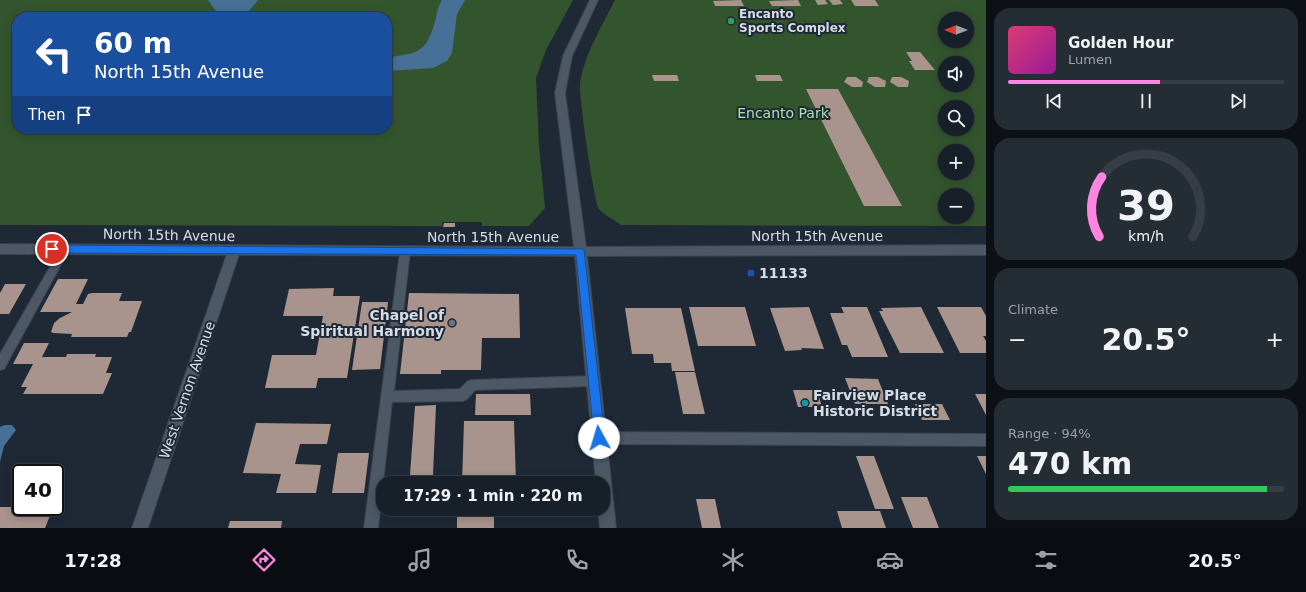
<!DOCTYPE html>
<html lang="en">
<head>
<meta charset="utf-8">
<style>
	:root { --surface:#171f28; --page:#242c34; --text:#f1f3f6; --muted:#9ea2a8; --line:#363d45; --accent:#fe85e0 }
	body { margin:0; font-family:"DejaVu Sans",sans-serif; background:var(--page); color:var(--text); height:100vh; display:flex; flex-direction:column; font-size:15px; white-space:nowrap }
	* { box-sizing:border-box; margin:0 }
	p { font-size:13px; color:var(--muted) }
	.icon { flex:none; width:22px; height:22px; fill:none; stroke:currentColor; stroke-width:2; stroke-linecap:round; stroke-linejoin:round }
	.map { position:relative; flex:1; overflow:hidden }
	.details { display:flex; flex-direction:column; gap:8px; padding:8px; background:#0d1116; width:320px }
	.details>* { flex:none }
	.banner { position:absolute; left:12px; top:12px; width:380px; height:122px; border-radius:16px; box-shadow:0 2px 10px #0003,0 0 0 1px var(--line); background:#1a4fa0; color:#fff; overflow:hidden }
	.needle { width:26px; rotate:270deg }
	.controls { position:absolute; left:938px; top:12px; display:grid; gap:8px }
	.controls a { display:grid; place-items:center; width:36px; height:36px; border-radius:50%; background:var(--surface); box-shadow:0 2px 10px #0003,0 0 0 1px var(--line); font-size:20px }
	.speed { position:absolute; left:12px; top:464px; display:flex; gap:8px; font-size:20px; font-weight:700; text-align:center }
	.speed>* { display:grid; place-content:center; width:52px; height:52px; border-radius:50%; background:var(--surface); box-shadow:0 2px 10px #0003,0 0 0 1px var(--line); line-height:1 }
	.speed .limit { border:2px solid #111; border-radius:6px; background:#fff; color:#111 }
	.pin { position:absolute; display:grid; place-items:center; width:34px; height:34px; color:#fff; margin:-17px; border:2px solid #fff; border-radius:50%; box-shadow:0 1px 4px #0007 }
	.me { position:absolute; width:44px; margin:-22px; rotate:354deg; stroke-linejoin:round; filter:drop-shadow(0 0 3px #0008) }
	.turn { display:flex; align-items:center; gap:14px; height:84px; padding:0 16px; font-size:18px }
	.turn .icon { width:52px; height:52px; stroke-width:2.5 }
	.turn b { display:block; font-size:28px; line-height:34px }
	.then { display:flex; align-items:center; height:38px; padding:0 16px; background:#0003; gap:8px; font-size:15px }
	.big { font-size:30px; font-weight:700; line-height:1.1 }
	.details .widget { flex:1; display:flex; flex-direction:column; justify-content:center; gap:6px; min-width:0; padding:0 14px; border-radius:16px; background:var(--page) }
	.details .dial { align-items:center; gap:0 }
	.dial svg { height:104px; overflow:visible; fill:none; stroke:var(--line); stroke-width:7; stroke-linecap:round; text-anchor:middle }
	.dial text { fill:var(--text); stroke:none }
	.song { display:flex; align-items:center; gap:12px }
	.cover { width:48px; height:48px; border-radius:6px; background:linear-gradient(135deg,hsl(340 70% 55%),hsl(300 70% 35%)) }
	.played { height:4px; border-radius:2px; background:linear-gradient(90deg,var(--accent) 55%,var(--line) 55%) }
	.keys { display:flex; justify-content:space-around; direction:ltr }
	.heat { display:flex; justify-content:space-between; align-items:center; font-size:22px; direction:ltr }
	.charge { height:6px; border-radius:3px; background:linear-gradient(90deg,#34c759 94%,var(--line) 0) }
	.trip { position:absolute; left:376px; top:476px; width:234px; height:40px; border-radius:16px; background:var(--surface); box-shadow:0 2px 10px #0003,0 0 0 1px var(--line); font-weight:700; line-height:40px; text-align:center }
	.dock { display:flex; height:64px; justify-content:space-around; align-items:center; background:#090c10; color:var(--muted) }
	.dock .icon { width:28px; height:28px }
	.dock .active { color:var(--accent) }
	.dock b { font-size:18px; color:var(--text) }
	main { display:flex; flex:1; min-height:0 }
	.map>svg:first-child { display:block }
	.green { fill:#33552e; fill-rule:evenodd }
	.water { fill:#467095 }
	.building { fill:#a9948d }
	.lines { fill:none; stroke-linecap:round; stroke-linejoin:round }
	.lane-casing { stroke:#3a434d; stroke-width:2 }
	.street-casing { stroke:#3a434d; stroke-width:2 }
	.secondary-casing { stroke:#3a434d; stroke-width:2 }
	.lane { fill:#4c5866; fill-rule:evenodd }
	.street { fill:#4c5866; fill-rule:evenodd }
	.secondary { fill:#4c5866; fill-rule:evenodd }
	.route { fill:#1a73e8; stroke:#114b97 }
	.leisure-dot { fill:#2e9e5b; stroke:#1f2936; stroke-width:1.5 }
	.transit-dot { fill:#1a4fb4; stroke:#1f2936; stroke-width:1.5 }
	.worship-dot { fill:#6b7280; stroke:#1f2936; stroke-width:1.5 }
	.culture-dot { fill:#0f9aa8; stroke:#1f2936; stroke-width:1.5 }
	.labels { text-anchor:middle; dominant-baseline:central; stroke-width:4; stroke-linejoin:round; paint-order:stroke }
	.far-poi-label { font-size:12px; font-weight:bold; fill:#d6dde6; stroke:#1f2936; text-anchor:start }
	.park-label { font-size:14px; fill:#abe3a2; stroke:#1f2936 }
	.street-label { font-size:14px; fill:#d6dde6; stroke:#1f2936 }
	.poi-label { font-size:14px; font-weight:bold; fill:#d6dde6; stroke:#1f2936; text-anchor:start }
</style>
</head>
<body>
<main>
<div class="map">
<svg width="986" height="528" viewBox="0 0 986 528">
	<rect width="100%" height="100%" fill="#1f2936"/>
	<path class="green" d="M0 0H573L546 50 536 78 539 146 545 208 529 226H482V222H442V226L0 225ZM17 17H387V129H17Z
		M615 0H986V226L621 225C615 220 604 215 599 209 594 202 579 97 580 85 582 59 603 24 615 0ZM945 19H967V41H945ZM945 63H967V85H945ZM945 107H967V129H945ZM945 151H967V173H945ZM945 195H967V217H945Z"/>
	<path class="water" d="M208 0H258L249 11 247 17H220Z
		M442 0H465L457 14 452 53 447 61 433 68 387 71V57C421 54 427 51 436 18 437 12 438 6 442 0Z
		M5 425H12L16 430 4 446 0 462V427Z"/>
	<path class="building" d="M741 0 744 6H715L713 1Z
		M798 0 801 6H772L769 1Z
		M815 0H825L828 4 818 5Z
		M829 0H840L843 4 833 5Z
		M851 0H875L879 6H855Z
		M906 52H920L935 70H915L909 61H912Z
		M652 75H677L679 81H654Z
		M755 75H780L783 81H757Z
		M847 77H856L863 82 862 87H852L844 82Z
		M869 77H878L886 81 885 87H875L867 82Z
		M892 77H901L909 81 908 87H898L890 82Z
		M806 89H838L902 206H864Z
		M444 223H455V227H443Z
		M58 279H88L76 304H83L88 294 92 293H122L119 301H142L131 332H129L127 337H71L72 334 53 333 51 332 54 323 60 318 72 312H40Z
		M5 284H26L9 314H0V293Z
		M334 288 333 296H360L347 378H318L316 388H265L272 355H316L323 316H283L289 289Z
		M409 293 519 294 520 338H482L481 370H441V374H400Z
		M362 302H388L380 369 352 370Z
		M689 307H745L756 346H698Z
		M809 307 824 349 801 348 802 350 785 351 770 308Z
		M841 307H867L888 357H852L847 345H842L830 313H844Z
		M921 307 944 353H900L879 311H883L881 308Z
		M937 307H981L986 316V336H983L986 341V353H960Z
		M625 308H681L695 371H672L671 363H654L653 354H632Z
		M24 343H49L42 357H66L67 354H96L95 357H112L106 373H112L103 394H23L27 387H21L33 364H13Z
		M675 372H695L705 414H683Z
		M845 378 878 379 888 404H855Z
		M793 390H817L822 407H798Z
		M476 394H530L531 415H475Z
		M975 394H986V415Z
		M915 404H942L950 420H922Z
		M436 405 433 475H410L415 406Z
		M464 421H514L516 483H462Z
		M256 423 331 424 327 444H300L295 464 321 465 316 493H276L281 474 243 473Z
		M338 453H369L364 493H332Z
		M856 456H874L894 509H875Z
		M977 456H986V474Z
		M901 497H927L939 528H913Z
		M696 499H715L721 528H702Z
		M0 507H49L48 508H53L45 528H0Z
		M464 509H494V528H457V517H464Z
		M837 511H880L886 528H842Z
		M230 521H282L281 528H228Z"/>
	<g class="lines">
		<g class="lane-casing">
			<path id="lane" d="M65 245 68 246 70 249 68 252 4 369 0 370V354L62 246Z
				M405 248 408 249 410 252 394 391 460 389 468 381 472 380 593 376 597 377 599 381 597 385 593 386 475 390 467 399 463 401 392 402 378 528H364L400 252 402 249Z
				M599 432 986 434V446L599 444 595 442 593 438 595 434Z"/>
		</g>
		<g class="street-casing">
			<path id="street" d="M234 246 238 248 240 251 148 528H132L228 251 230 248Z"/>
		</g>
		<g class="secondary-casing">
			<path id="secondary" d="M590 0H598L572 56 565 93 586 247 986 245V255L587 256 616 528H600L598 509H603V483H596L575 256 0 254V244L574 247 555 93 563 56Z"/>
		</g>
		<use href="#lane" class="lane"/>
		<use href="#street" class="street"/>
		<use href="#secondary" class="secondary"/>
	</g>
	<path class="route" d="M52 245 584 249 605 438 603 442 599 443 595 442 594 438 576 255 52 253 47 249Z"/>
	<circle class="leisure-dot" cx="731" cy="21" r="4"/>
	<rect class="transit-dot" x="747" y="269" width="8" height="8" rx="2"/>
	<circle class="worship-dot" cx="452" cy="323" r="4"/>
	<circle class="culture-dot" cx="805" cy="403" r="4"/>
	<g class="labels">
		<g class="far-poi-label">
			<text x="739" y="14">Encanto<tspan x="739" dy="14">Sports Complex</tspan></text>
		</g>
		<g class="park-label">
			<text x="783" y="113">Encanto Park</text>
		</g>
		<g class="street-label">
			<text transform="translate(169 235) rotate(1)">North 15th Avenue</text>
			<text x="817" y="236">North 15th Avenue</text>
			<text x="493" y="237">North 15th Avenue</text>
			<text transform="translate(187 390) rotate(-71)">West Vernon Avenue</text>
		</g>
		<g class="poi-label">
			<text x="759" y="273">11133</text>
			<text x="444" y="315" text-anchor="end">Chapel of<tspan x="444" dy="16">Spiritual Harmony</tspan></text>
			<text x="813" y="395">Fairview Place<tspan x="813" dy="16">Historic District</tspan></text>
		</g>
	</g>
</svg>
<div class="controls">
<a><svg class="needle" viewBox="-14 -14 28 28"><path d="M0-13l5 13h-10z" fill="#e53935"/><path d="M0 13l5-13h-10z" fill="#9ea2a8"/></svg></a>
<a><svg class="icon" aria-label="sound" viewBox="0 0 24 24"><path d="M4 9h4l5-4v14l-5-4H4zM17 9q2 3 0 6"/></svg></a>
<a><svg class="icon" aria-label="search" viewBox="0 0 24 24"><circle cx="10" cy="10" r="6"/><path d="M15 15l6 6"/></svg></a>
<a>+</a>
<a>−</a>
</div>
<div class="speed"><div class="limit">40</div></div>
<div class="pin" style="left:52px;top:249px;background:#d93025"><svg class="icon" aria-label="arrive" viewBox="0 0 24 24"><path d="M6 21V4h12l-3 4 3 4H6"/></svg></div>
<svg class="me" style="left:599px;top:438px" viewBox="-20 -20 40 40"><circle r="19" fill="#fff"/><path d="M0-13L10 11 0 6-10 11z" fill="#1a73e8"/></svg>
<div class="trip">17:29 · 1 min · 220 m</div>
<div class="banner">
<div class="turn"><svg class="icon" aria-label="left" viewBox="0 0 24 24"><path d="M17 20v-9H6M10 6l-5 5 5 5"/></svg><div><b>60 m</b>North 15th Avenue</div></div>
<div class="then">Then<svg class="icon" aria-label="arrive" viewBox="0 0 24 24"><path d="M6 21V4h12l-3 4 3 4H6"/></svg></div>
</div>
</div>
<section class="details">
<div class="widget">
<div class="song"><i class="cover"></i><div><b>Golden Hour</b><p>Lumen</p></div></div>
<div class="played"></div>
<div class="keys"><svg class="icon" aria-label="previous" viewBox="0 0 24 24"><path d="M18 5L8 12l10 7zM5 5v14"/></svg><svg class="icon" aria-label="pause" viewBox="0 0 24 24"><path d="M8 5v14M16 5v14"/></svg><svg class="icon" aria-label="next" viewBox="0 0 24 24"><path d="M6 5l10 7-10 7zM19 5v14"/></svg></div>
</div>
<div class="widget dial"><svg viewBox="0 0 100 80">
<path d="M14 69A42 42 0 1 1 86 69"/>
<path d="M14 69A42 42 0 0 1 16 23" stroke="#fe85e0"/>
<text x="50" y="56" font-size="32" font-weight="700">39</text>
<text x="50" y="72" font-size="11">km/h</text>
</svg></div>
<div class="widget"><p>Climate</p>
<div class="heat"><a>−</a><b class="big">20.5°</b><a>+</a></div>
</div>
<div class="widget"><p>Range · 94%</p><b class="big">470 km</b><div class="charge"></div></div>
</section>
</main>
<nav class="dock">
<b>17:28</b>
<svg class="icon active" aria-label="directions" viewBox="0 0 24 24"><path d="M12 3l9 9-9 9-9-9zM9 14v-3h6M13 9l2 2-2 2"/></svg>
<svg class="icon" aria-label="music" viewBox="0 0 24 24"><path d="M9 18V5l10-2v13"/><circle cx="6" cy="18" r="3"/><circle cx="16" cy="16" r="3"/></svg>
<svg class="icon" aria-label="phone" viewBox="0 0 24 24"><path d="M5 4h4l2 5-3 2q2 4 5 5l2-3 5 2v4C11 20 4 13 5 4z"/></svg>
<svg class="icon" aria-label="climate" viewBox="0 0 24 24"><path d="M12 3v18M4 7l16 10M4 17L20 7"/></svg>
<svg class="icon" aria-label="car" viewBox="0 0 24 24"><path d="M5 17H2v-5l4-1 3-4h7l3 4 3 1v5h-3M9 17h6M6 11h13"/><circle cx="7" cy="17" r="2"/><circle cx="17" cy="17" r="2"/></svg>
<svg class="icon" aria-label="filters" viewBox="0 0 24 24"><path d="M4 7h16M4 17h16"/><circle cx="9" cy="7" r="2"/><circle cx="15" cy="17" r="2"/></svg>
<b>20.5°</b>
</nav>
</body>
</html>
